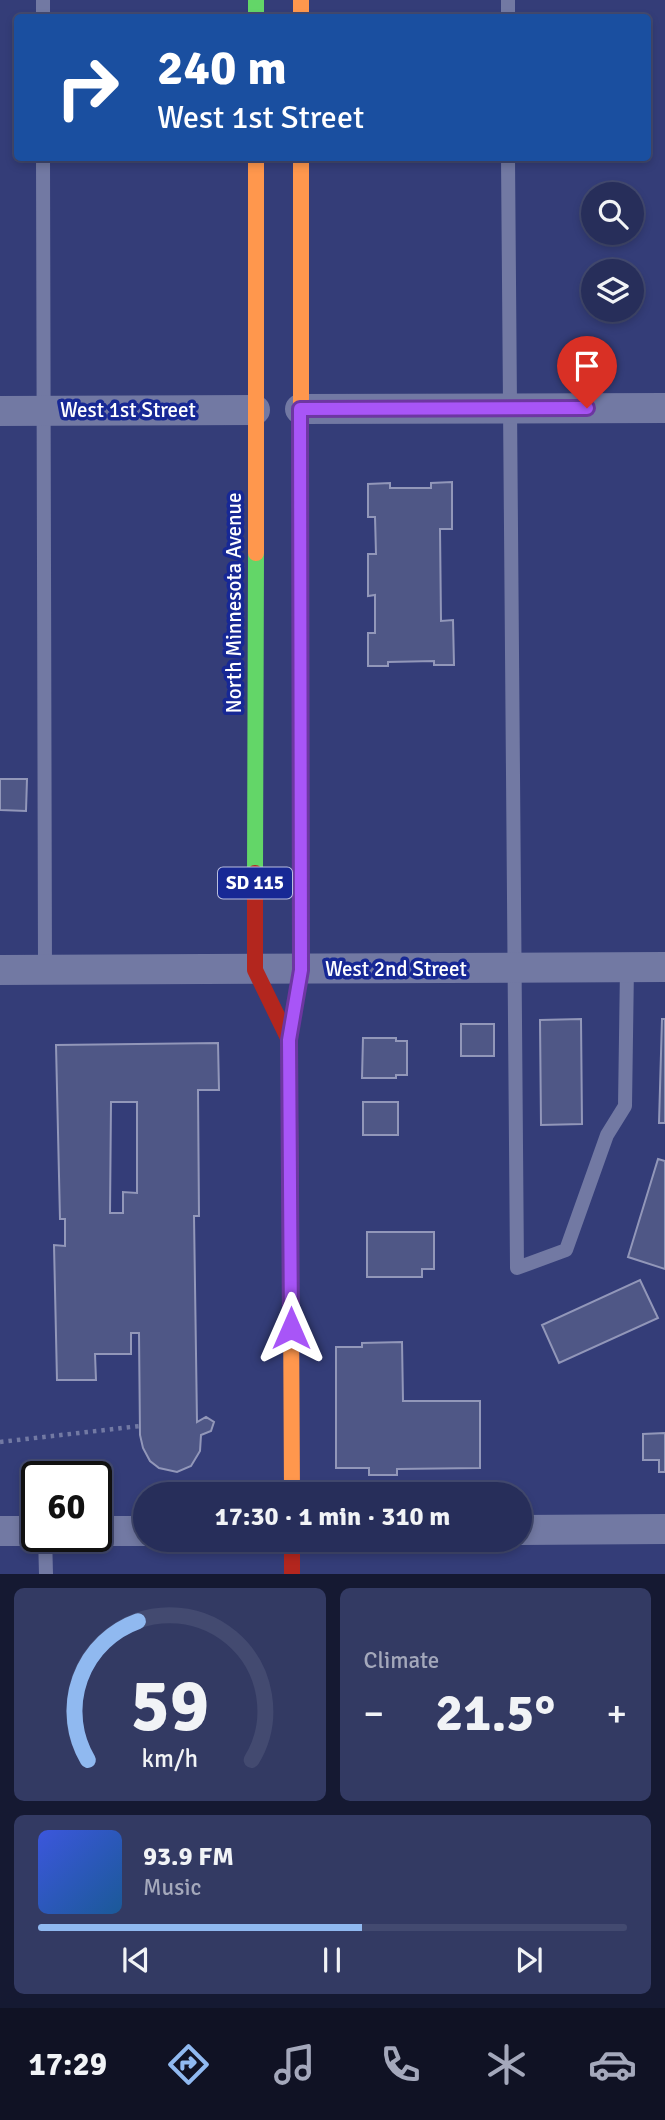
<!DOCTYPE html>
<html lang="en">
<head>
<meta charset="utf-8">
<style>
	:root { --surface:#272e5a; --page:#333a63; --text:#f1f3f6; --muted:#a4a8bb; --line:#434a70; --accent:#90b9f0 }
	body { margin:0; font-family:Signika,sans-serif; background:var(--page); color:var(--text); height:100vh; display:flex; flex-direction:column; font-size:26px; white-space:nowrap }
	* { box-sizing:border-box; margin:0 }
	p { font-size:23px; color:var(--muted) }
	.icon { flex:none; width:38px; height:38px; fill:none; stroke:currentColor; stroke-width:2; stroke-linecap:round; stroke-linejoin:round }
	.map { position:relative; height:1574px; overflow:hidden }
	.drawer { display:flex; flex-direction:column; gap:14px; padding:14px; background:#151932; flex:1 }
	.drawer>* { flex:none }
	.guide { position:absolute; left:14px; top:14px; width:637px; height:147px; border-radius:7px; box-shadow:0 4px 10px #0003,0 0 0 2px var(--line); background:#1a4fa0; color:#fff; overflow:hidden }
	.controls { position:absolute; left:581px; top:182px; display:grid; gap:14px }
	.controls a { display:grid; place-items:center; width:63px; height:63px; border-radius:50%; background:var(--surface); box-shadow:0 4px 10px #0003,0 0 0 2px var(--line); font-size:35px }
	.speed { position:absolute; left:21px; top:1461px; display:flex; gap:14px; font-size:35px; font-weight:700; text-align:center }
	.speed>* { display:grid; place-content:center; width:91px; height:91px; border-radius:50%; background:var(--surface); box-shadow:0 4px 10px #0003,0 0 0 2px var(--line); line-height:1 }
	.speed .limit { border:4px solid #111; border-radius:10px; background:#fff; color:#111 }
	.pin { position:absolute; display:grid; place-items:center; width:60px; height:60px; color:#fff; margin:-72px -30px; border-radius:50% 50% 50% 0; rotate:-45deg; box-shadow:0 0 7px #0007 }
	.pin .icon { rotate:45deg }
	.me { position:absolute; width:77px; margin:-38px; rotate:0deg; stroke-linejoin:round; filter:drop-shadow(0 0 5px #0008) }
	.turn { display:flex; align-items:center; gap:24px; height:147px; padding:0 28px; font-size:32px }
	.turn .icon { width:91px; height:91px; stroke-width:2.5 }
	.turn b { display:block; font-size:49px; line-height:60px }
	.big { font-size:52px; font-weight:700; line-height:1.1 }
	.drawer .tile { flex:1; display:flex; flex-direction:column; justify-content:center; gap:10px; min-width:0; padding:0 24px; border-radius:10px; background:var(--page) }
	.drawer .dial { align-items:center; gap:0 }
	.dial svg { height:182px; overflow:visible; fill:none; stroke:var(--line); stroke-width:7; stroke-linecap:round; text-anchor:middle }
	.dial text { fill:var(--text); stroke:none }
	.song { display:flex; align-items:center; gap:21px }
	.cover { width:84px; height:84px; border-radius:10px; background:linear-gradient(135deg,hsl(230 70% 55%),hsl(210 70% 35%)) }
	.played { height:7px; border-radius:4px; background:linear-gradient(90deg,var(--accent) 55%,var(--line) 55%) }
	.keys { display:flex; justify-content:space-around; direction:ltr }
	.heat { display:flex; justify-content:space-between; align-items:center; font-size:38px; direction:ltr }
	.drawer .tiles { flex:1; display:grid; gap:14px; grid-template-columns:1fr 1fr }
	.tile:last-child { grid-column:span 2 }
	.trip { position:absolute; left:133px; top:1482px; width:399px; height:70px; border-radius:35px; background:var(--surface); box-shadow:0 4px 10px #0003,0 0 0 2px var(--line); font-weight:700; line-height:70px; text-align:center }
	.dock { display:flex; height:112px; justify-content:space-around; align-items:center; background:#101224; color:var(--muted) }
	.dock .icon { width:49px; height:49px }
	.dock .active { color:var(--accent) }
	.dock b { font-size:32px; color:var(--text) }
	.map>svg:first-child { display:block }
	.building { fill:#4f5786; stroke:#9297b9; stroke-width:2; fill-rule:evenodd }
	.lines { fill:none; stroke-linecap:round; stroke-linejoin:round }
	.path { stroke:#7279a3; stroke-width:4.5; stroke-dasharray:3.5 5; stroke-linecap:butt }
	.lane { stroke:#7279a3; stroke-width:14 }
	.street { stroke:#7279a3; stroke-width:30 }
	.fast { stroke:#63d668; stroke-width:16 }
	.slow { stroke:#ff974d; stroke-width:16 }
	.jam { stroke:#b3261e; stroke-width:16 }
	.route-casing { stroke:#6d37a1; stroke-width:18 }
	.route { stroke:#a855f7; stroke-width:12 }
	.labels { text-anchor:middle; dominant-baseline:central; stroke-width:7; stroke-linejoin:round; paint-order:stroke }
	.shield { fill:#172895; stroke:#b9bedf; stroke-width:2 }
	.shield-label { font-size:19px; font-weight:bold; fill:#fff }
	.street-label { font-size:21px; fill:#fff; stroke:#172895 }
</style>
</head>
<body>
<div class="map">
<svg width="665" height="1574" viewBox="0 0 665 1574">
	<rect width="100%" height="100%" fill="#343d78"/>
	<path class="building" d="M452 482V529H440L441 621 453 620 454 665H434V661L388 662V666H368V633H375V595L368 596V554H376L375 517H368V484L390 483V488H431V483Z
		M0 779H27L26 811 0 810Z
		M581 1019 582 1124 541 1125 540 1020Z
		M662 1019H665V1123H659Z
		M461 1024H494V1056H461Z
		M363 1038H396V1041H407V1075H396V1078H362Z
		M218 1043 219 1090H198L199 1216H194L197 1422 206 1417 214 1422 211 1431 201 1435 200 1451 191 1466 177 1472 159 1468 150 1461 143 1448 140 1435 139 1333H131V1354H95L96 1380H57L54 1245 65 1246V1219H60L56 1045ZM111 1102H137V1193L123 1192V1213H110Z
		M363 1102H398V1135H363Z
		M658 1159 665 1161V1269L628 1257Z
		M367 1232H434V1269H422V1277H367Z
		M640 1280 658 1318 559 1363 542 1325Z
		M402 1342 403 1401H480V1468L397 1469V1475H369V1468H336V1347H362V1343Z
		M665 1433V1472H659V1460H643V1434Z"/>
	<g class="lines">
		<path class="path" d="M0 1442 140 1426"/>
		<path class="lane" d="M43 0V18
			M508 0V18
			M43 158 45 970
			M508 158 517 1268 566 1250 607 1135 625 1106 627 967
			M45 1536 46 1574"/>
		<path class="street" d="M300 409 665 408
			M0 411 255 410
			M0 970 665 967
			M520 1530 665 1529
			M0 1531H37
			M96 1531H145"/>
		<path class="fast" d="M256 0V18
			M255 873 256 553"/>
		<path class="slow" d="M301 0V18
			M301 158V711
			M256 553V158
			M290 1116 292 1494"/>
		<path class="jam" d="M255 873V970L289 1040
			M290 1116 289 1040 301 970V711
			M292 1540V1574"/>
	</g>
	<g class="lines">
		<g class="route-casing">
			<path id="route" d="M291 1328 289 1040 301 970 300 409 587 408"/>
		</g>
		<use href="#route" class="route"/>
	</g>
	<g class="labels">
		<rect class="shield" x="218" y="867.5" width="74" height="31" rx="5"/>
		<g class="shield-label">
			<text x="255" y="883">SD 115</text>
		</g>
		<g class="street-label">
			<text x="128" y="410">West 1st Street</text>
			<text transform="translate(234 603) rotate(-90)">North Minnesota Avenue</text>
			<text x="396" y="969">West 2nd Street</text>
		</g>
	</g>
</svg>
<div class="controls">
<a><svg class="icon" aria-label="search" viewBox="0 0 24 24"><circle cx="10" cy="10" r="6"/><path d="M15 15l6 6"/></svg></a>
<a><svg class="icon" aria-label="layers" viewBox="0 0 24 24"><path d="M12 4l9 5-9 5-9-5zM3 14l9 5 9-5"/></svg></a>
</div>
<div class="speed"><div class="limit">60</div></div>
<div class="pin" style="left:587px;top:408px;background:#d93025"><svg class="icon" aria-label="arrive" viewBox="0 0 24 24"><path d="M6 21V4h12l-3 4 3 4H6"/></svg></div>
<svg class="me" style="left:291px;top:1328px" viewBox="-20 -20 40 40"><path d="M0-17L14 15 0 8-14 15z" fill="#a855f7" stroke="#fff" stroke-width="4"/></svg>
<div class="trip">17:30 · 1 min · 310 m</div>
<div class="guide">
<div class="turn"><svg class="icon" aria-label="right" viewBox="0 0 24 24"><path d="M7 20v-9h11M14 6l5 5-5 5"/></svg><div><b>240 m</b>West 1st Street</div></div>
</div>
</div>
<section class="drawer">
<div class="tiles">
<div class="tile dial"><svg viewBox="0 0 100 80">
<path d="M14 69A42 42 0 1 1 86 69"/>
<path d="M14 69A42 42 0 0 1 36 8" stroke="#90b9f0"/>
<text x="50" y="56" font-size="32" font-weight="700">59</text>
<text x="50" y="72" font-size="11">km/h</text>
</svg></div>
<div class="tile"><p>Climate</p>
<div class="heat"><a>−</a><b class="big">21.5°</b><a>+</a></div>
</div>
<div class="tile">
<div class="song"><i class="cover"></i><div><b>93.9 FM</b><p>Music</p></div></div>
<div class="played"></div>
<div class="keys"><svg class="icon" aria-label="previous" viewBox="0 0 24 24"><path d="M18 5L8 12l10 7zM5 5v14"/></svg><svg class="icon" aria-label="pause" viewBox="0 0 24 24"><path d="M8 5v14M16 5v14"/></svg><svg class="icon" aria-label="next" viewBox="0 0 24 24"><path d="M6 5l10 7-10 7zM19 5v14"/></svg></div>
</div>
</div>
</section>
<nav class="dock">
<b>17:29</b>
<svg class="icon active" aria-label="directions" viewBox="0 0 24 24"><path d="M12 3l9 9-9 9-9-9zM9 14v-3h6M13 9l2 2-2 2"/></svg>
<svg class="icon" aria-label="music" viewBox="0 0 24 24"><path d="M9 18V5l10-2v13"/><circle cx="6" cy="18" r="3"/><circle cx="16" cy="16" r="3"/></svg>
<svg class="icon" aria-label="phone" viewBox="0 0 24 24"><path d="M5 4h4l2 5-3 2q2 4 5 5l2-3 5 2v4C11 20 4 13 5 4z"/></svg>
<svg class="icon" aria-label="climate" viewBox="0 0 24 24"><path d="M12 3v18M4 7l16 10M4 17L20 7"/></svg>
<svg class="icon" aria-label="car" viewBox="0 0 24 24"><path d="M5 17H2v-5l4-1 3-4h7l3 4 3 1v5h-3M9 17h6M6 11h13"/><circle cx="7" cy="17" r="2"/><circle cx="17" cy="17" r="2"/></svg>
</nav>
</body>
</html>
